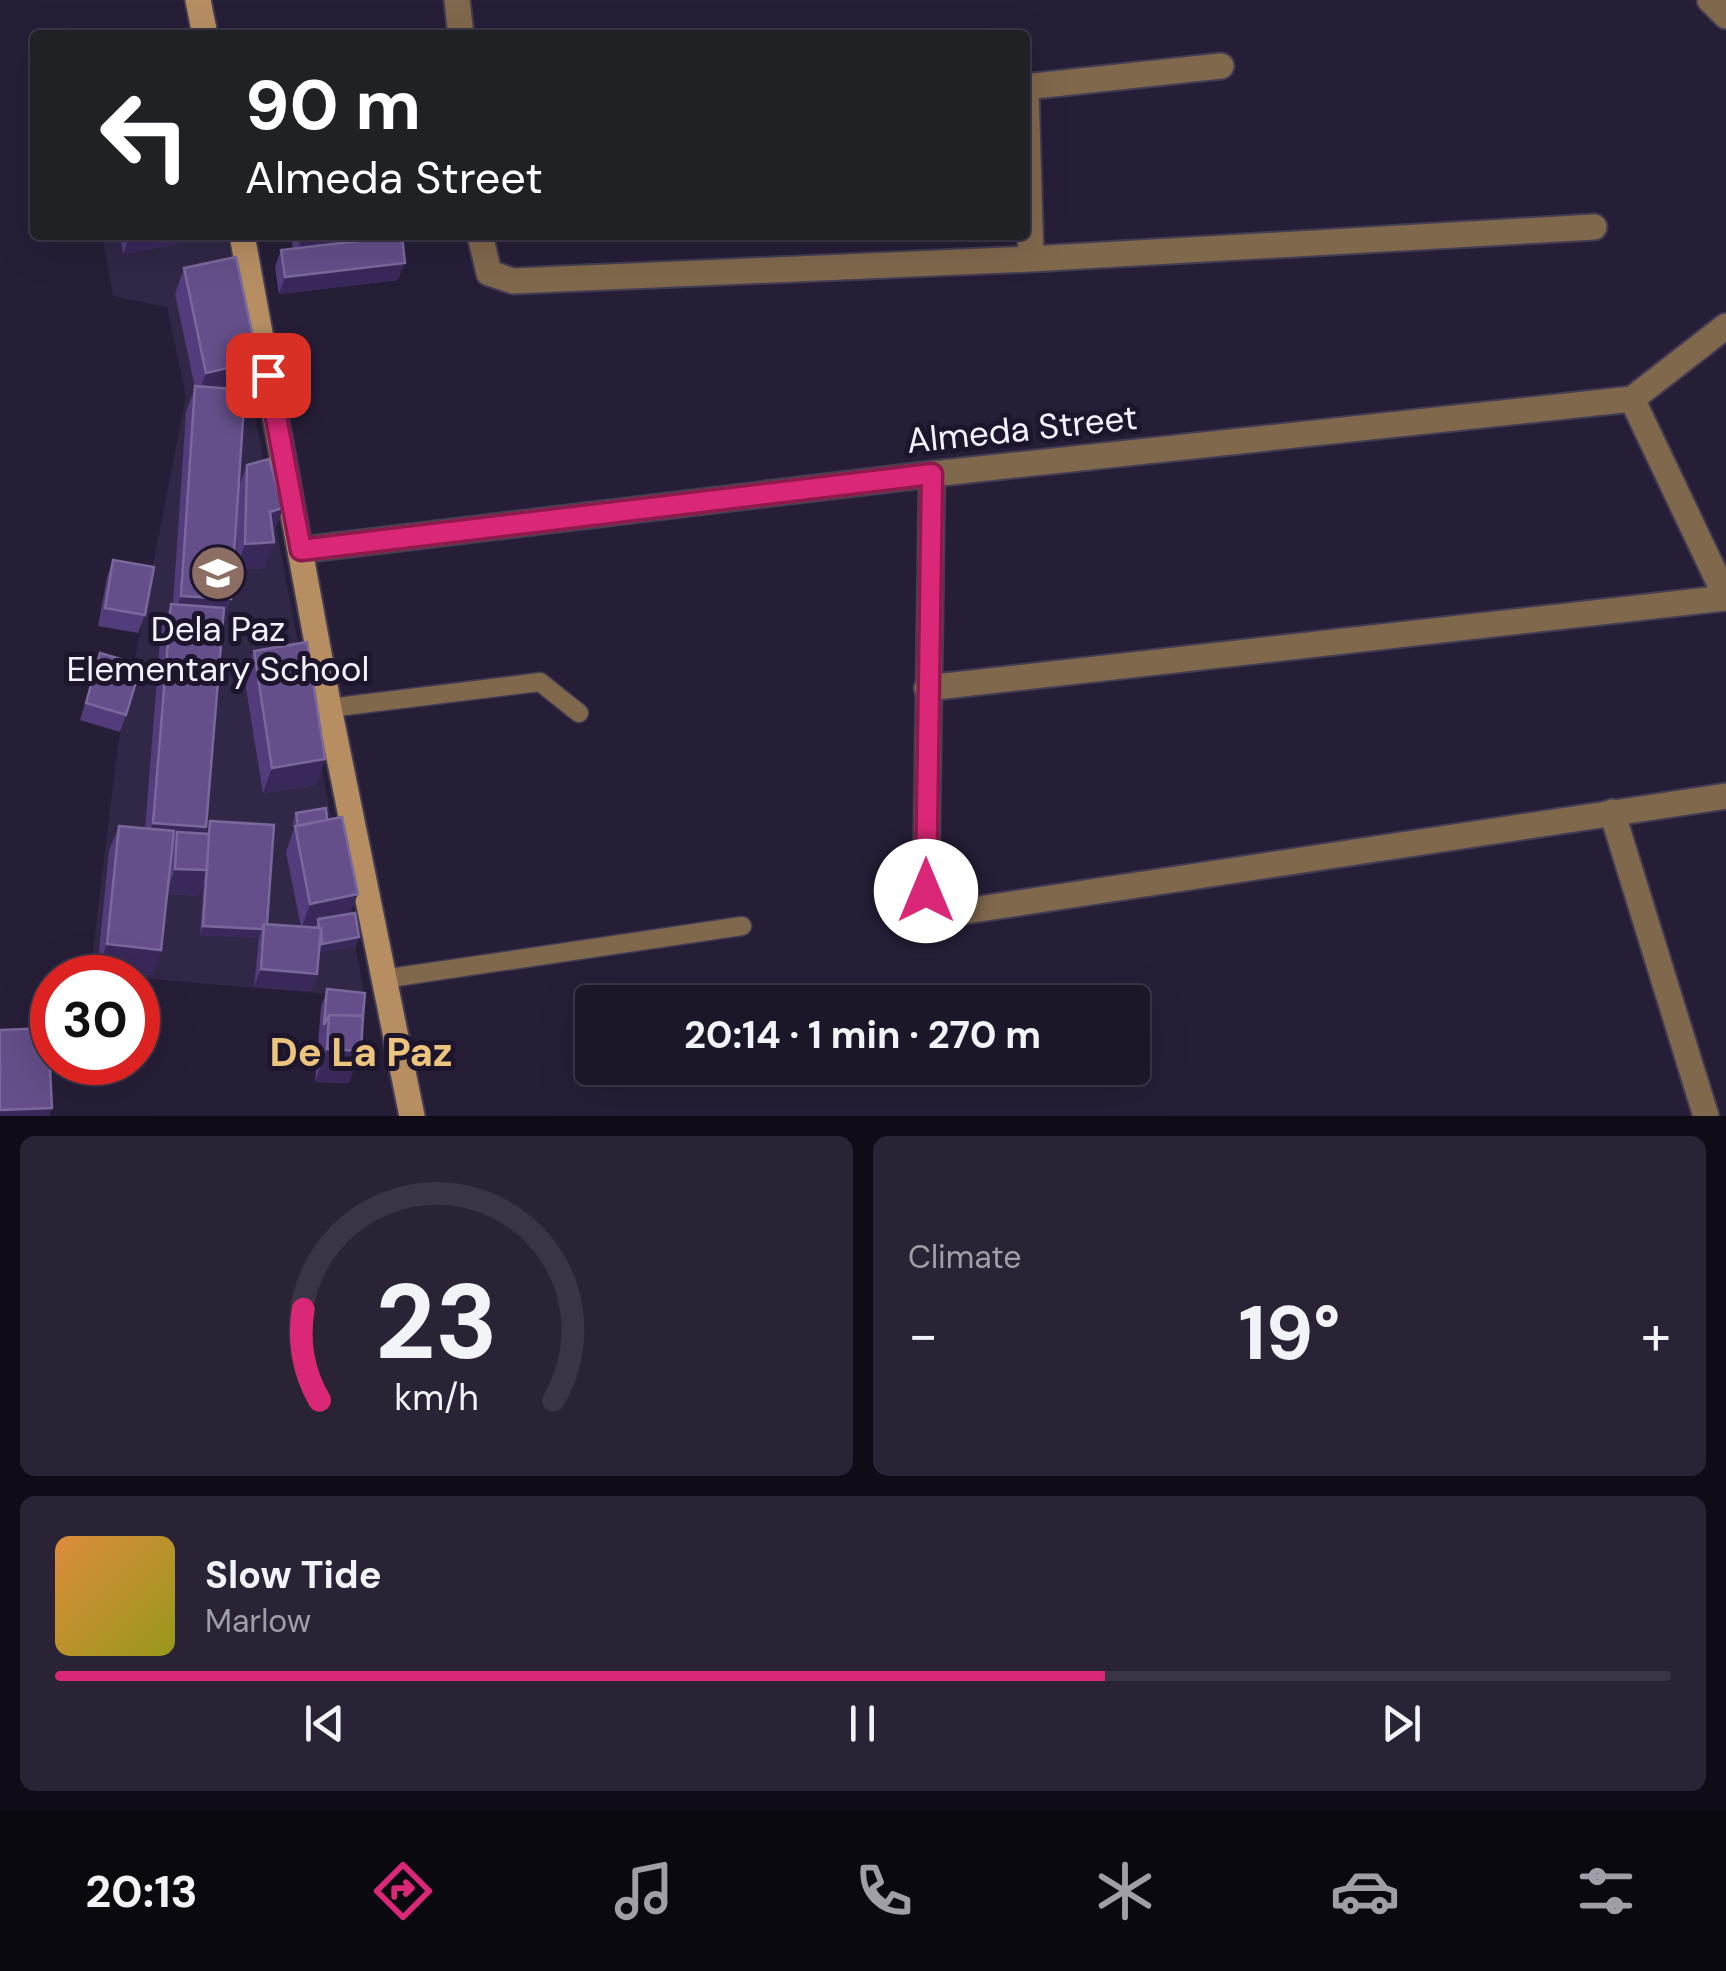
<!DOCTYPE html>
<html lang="en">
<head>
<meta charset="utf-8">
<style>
	:root { --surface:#1c1629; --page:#292335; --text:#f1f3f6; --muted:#a09fa8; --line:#3a3546; --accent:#db2777 }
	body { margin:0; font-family:"DM Sans",sans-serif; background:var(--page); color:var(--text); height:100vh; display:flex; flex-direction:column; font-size:38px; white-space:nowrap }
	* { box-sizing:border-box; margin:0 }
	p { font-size:32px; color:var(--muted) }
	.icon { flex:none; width:55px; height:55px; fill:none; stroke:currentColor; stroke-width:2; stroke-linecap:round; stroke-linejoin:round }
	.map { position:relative; height:1116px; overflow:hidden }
	.side { display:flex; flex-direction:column; gap:20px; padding:20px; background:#0f0c17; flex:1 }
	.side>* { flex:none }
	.guide { position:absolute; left:30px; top:30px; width:1000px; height:210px; border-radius:10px; box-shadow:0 10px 40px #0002,0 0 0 2px var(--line); background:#202124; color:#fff; overflow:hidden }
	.speed { position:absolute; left:30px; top:955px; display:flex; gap:20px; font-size:50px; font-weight:700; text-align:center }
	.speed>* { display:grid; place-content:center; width:130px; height:130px; border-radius:50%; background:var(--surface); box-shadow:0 10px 40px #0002,0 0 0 2px var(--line); line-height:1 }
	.speed .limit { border:15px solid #d22; background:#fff; color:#111 }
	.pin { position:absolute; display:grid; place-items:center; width:85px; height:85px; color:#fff; margin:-42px; border-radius:20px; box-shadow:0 5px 15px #0006 }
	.me { position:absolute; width:110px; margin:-55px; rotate:0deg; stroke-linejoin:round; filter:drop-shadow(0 0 8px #0008) }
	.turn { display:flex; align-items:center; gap:35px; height:210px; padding:0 50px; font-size:45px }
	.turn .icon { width:130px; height:130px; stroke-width:2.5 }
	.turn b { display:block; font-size:70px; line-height:85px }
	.big { font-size:75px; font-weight:700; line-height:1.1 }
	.side .card { flex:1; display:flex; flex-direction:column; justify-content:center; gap:15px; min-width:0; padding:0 35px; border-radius:15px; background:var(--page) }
	.side .dial { align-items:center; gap:0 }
	.dial svg { height:260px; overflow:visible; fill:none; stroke:var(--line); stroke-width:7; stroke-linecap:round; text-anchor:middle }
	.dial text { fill:var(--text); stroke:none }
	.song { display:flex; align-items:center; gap:30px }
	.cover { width:120px; height:120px; border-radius:15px; background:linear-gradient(135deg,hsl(30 70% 55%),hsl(60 70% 35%)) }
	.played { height:10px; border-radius:5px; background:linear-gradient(90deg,var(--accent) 65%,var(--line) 65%) }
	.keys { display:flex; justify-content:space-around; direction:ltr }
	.heat { display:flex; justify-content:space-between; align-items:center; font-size:55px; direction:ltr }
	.side .tiles { flex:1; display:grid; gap:20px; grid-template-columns:1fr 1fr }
	.card:last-child { grid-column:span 2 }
	.trip { position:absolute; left:575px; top:985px; width:575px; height:100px; border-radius:10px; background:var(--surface); box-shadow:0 10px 40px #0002,0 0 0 2px var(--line); font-weight:700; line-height:100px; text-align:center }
	.tab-bar { display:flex; height:160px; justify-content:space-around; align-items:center; background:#0b0910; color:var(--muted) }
	.tab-bar .icon { width:70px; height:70px }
	.tab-bar .current { color:var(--accent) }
	.tab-bar b { font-size:45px; color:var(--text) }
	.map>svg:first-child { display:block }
	.built { fill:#312746 }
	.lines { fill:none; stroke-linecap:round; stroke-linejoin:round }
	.lane-casing { stroke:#433c53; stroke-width:21 }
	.street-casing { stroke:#433c53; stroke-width:29 }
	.secondary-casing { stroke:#433c53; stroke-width:29 }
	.lane { stroke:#80684c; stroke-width:18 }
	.street { stroke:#80684c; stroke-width:25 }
	.secondary { stroke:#b68e62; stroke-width:25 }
	.wall { fill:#523c7c }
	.shaded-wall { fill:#39285a }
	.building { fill:#644f8a; stroke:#7a689c; stroke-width:2.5 }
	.route-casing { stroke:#8e194d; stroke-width:25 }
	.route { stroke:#db2777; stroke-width:18 }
	.labels { text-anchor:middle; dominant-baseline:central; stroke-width:10; stroke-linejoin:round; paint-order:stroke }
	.street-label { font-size:35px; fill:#f4f1fe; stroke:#1c152c }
	.poi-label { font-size:35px; fill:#f4f1fe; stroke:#1c152c }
	.quarter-label { font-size:40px; font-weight:bold; fill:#edc47e; stroke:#1c152c }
</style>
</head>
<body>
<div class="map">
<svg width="1726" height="1116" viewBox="0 0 1726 1116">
	<rect width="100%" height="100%" fill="#261e37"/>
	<path class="built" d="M102 235H227L252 400 365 997 90 974 118 745 186 396 167 307 113 296Z"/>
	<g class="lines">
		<g class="lane-casing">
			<path id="lane" d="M329 708 540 682 579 713
				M383 979 742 926"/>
		</g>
		<g class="street-casing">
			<path id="street" d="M457 0 461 35
				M1710 0 1726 16
				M1025 87 1221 66
				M1026 87 1031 259
				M480 235 489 273 513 281 1031 259 1594 227
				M1632 399 1726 597
				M1632 399 1726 326
				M932 474 926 891 938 909 959 912 1726 796
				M301 550 932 474 1632 399
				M927 688 1726 598
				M1612 812 1706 1116"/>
		</g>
		<g class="secondary-casing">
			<path id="secondary" d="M198 0 205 35
				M242 235 329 708 412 1116"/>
		</g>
		<use href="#lane" class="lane"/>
		<use href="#street" class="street"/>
		<use href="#secondary" class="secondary"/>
	</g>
	<path class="wall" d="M120 235H225L123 254Z
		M291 235H381L380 238 398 280 279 294 275 267 281 250 293 249Z
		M184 268 258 361 249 387 238 389V488L247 465 273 534 265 568 236 570 237 504 231 599 223 619 204 834H207L210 821 267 924 301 927 286 852 294 829 293 822 296 813 327 820 350 914 356 946 319 952 317 974 311 991 254 987 259 938 200 935 204 880 198 896 167 894 161 950 152 975 97 970 109 851 119 826 145 829 161 629 171 604H173L186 412 195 388 175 294Z
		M113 560 145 615 138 633 98 626 107 577Z
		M254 651 325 759 316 785 263 793 244 676Z
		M100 653 126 715 120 732 80 720Z
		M327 989 349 1083 315 1082 321 1007Z"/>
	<path class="shaded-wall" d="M130 235H225L123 254Z
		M303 235H381L377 247 294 259Z
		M405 263 398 280 279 294 285 277Z
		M258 361 249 387 197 398 206 373Z
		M283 508 274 534 270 512Z
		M274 542 265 568 236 570 245 544Z
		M181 596 231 599 221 624 172 621Z
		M325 759 316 785 263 793 272 768Z
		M153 823 206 827 197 852 177 832 171 850 144 848Z
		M175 869 207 870 198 896 166 894Z
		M358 894 348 919H318L316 926 301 929 310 904Z
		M203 926 262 929 259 938 200 935Z
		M359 937 356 946 319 952 322 944Z
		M107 944 161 950 152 975 97 970Z
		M261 969 317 974 311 991 254 987Z
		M327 1049 361 1051 349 1083 315 1082Z
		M52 1108 49 1116H0V1110Z"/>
	<path class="building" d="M402 236 405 263 285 277 281 250Z
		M236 257 258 361 206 373 184 268Z
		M195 386 245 390 231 599 181 596Z
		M269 459 283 508 270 512 274 542 245 544 247 465Z
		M113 560 154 567 145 615 105 608Z
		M171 604 224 608 206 827 153 823Z
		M307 642 325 759 272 768 254 651Z
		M100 653 141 665 126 715 86 703Z
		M326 808 327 820 298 826 296 813Z
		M342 817 358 894 310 904 295 826Z
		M210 821 274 825 267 924H264L262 929 203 926Z
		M119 826 174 831 161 950 107 944Z
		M177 832 209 834 207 870 175 869Z
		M355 913 359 937 322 944 321 928H319L318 919Z
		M264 924 321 928 317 974 261 969Z
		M327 989 365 993 363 1016 329 1015 324 1025Z
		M329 1015 363 1016 361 1051 327 1049Z
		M48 1028 52 1108 0 1110V1030Z"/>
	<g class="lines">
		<g class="route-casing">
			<path id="route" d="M268 375 301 550 932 474 926 891"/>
		</g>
		<use href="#route" class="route"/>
	</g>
	<defs>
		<g id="school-disc" transform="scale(2.875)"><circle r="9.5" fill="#8d6e63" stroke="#1c152c"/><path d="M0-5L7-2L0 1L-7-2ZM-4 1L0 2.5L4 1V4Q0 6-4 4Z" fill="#fff"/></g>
	</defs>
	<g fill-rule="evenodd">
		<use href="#school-disc" x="218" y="573"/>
	</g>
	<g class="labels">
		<g class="street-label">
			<text transform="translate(1022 429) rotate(-6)">Almeda Street</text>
		</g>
		<g class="poi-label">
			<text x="218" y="629">Dela Paz<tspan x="218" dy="40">Elementary School</tspan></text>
		</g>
		<g class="quarter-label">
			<text x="361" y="1052">De La Paz</text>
		</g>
	</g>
</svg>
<div class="speed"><div class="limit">30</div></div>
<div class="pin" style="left:268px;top:375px;background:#d93025"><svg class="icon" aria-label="arrive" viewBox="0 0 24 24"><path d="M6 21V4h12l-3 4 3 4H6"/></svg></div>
<svg class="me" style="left:926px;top:891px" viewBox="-20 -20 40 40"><circle r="19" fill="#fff"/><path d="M0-13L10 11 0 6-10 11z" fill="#db2777"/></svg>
<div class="trip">20:14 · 1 min · 270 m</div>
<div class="guide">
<div class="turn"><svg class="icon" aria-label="left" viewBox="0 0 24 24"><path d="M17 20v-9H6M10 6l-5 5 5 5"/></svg><div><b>90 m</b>Almeda Street</div></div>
</div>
</div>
<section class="side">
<div class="tiles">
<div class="card dial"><svg viewBox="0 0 100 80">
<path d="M14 69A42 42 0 1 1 86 69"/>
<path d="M14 69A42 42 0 0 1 9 41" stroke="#db2777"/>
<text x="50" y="56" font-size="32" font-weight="700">23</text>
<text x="50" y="72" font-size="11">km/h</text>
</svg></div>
<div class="card"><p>Climate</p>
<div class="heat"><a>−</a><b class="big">19°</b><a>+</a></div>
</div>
<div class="card">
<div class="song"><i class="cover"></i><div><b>Slow Tide</b><p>Marlow</p></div></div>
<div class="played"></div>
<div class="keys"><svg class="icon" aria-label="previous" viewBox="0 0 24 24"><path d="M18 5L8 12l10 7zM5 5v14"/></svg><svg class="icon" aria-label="pause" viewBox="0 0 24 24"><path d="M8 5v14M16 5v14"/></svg><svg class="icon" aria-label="next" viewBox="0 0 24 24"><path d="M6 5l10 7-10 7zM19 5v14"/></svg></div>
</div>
</div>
</section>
<nav class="tab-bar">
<b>20:13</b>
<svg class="icon current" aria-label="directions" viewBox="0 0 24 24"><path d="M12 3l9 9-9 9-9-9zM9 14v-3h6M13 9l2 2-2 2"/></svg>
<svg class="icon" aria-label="music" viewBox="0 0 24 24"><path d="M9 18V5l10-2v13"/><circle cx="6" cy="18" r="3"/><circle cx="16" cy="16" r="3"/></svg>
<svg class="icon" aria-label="phone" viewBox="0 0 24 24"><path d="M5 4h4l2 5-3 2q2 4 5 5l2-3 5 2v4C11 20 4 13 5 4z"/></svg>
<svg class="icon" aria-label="climate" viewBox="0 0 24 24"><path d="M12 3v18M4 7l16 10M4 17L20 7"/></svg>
<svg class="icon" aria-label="car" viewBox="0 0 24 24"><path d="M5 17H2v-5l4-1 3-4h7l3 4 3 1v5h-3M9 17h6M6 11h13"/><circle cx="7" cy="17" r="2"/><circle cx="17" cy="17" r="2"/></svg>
<svg class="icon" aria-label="filters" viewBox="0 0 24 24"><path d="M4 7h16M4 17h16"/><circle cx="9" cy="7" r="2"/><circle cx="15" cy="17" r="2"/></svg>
</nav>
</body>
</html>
